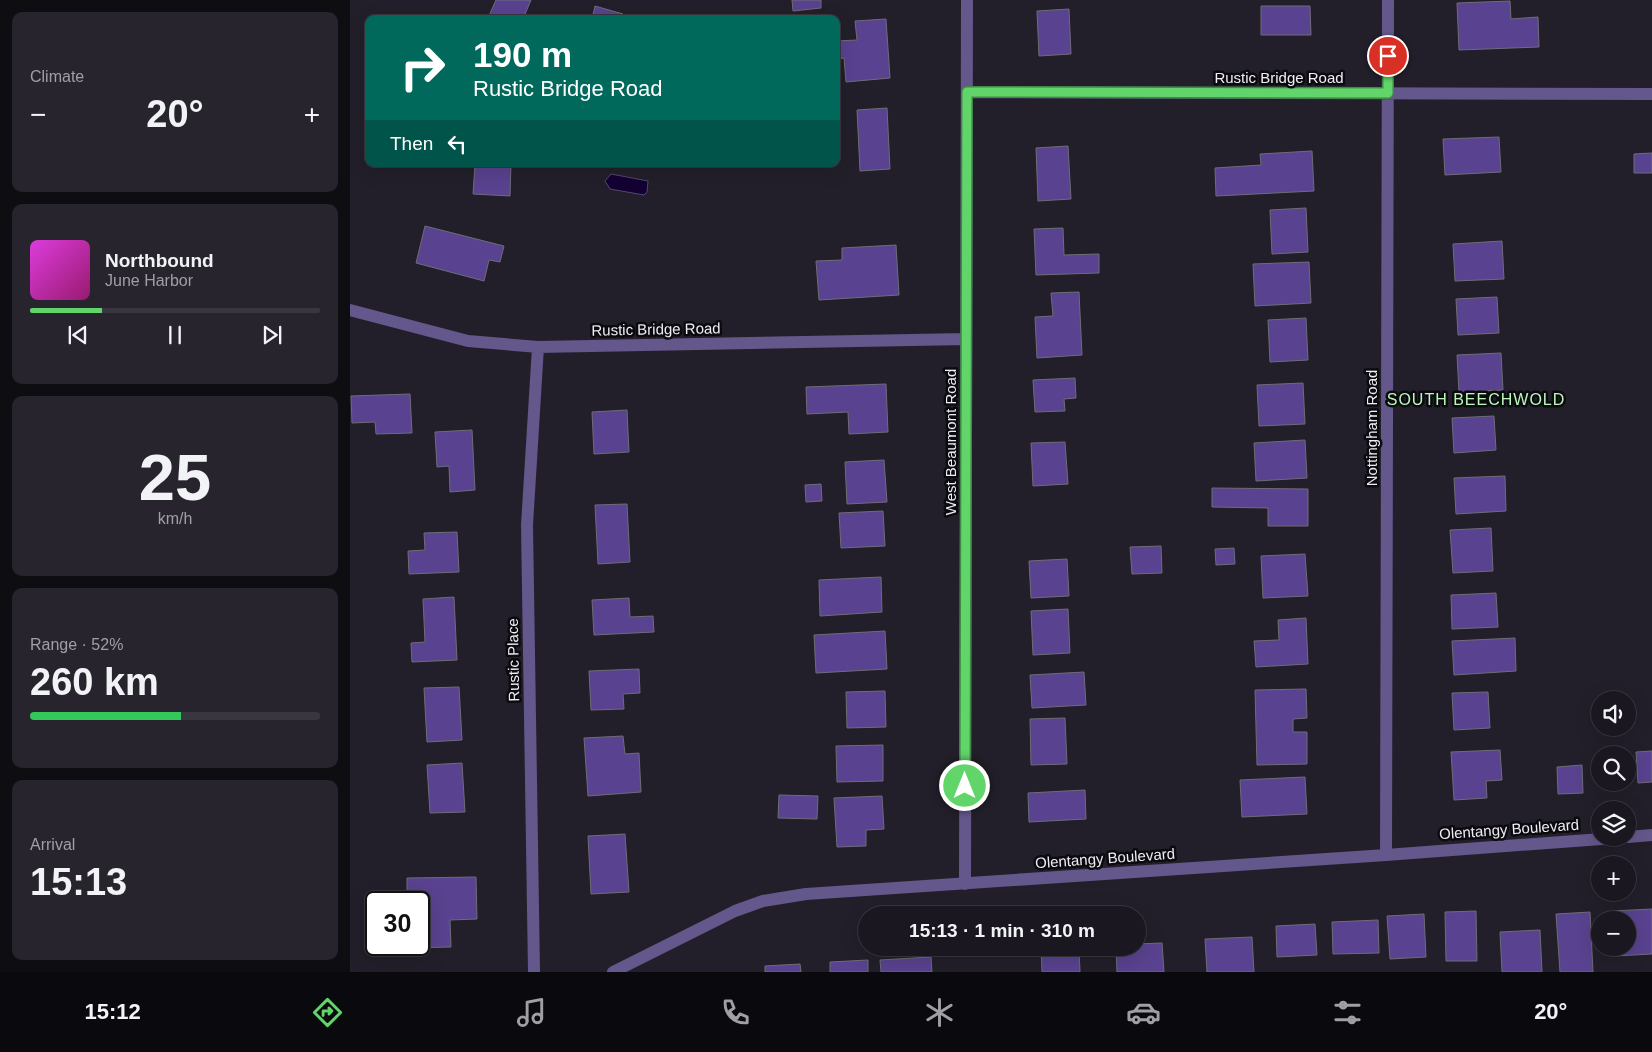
<!DOCTYPE html>
<html lang="en">
<head>
<meta charset="utf-8">
<style>
	:root { --surface:#1a1720; --page:#27242d; --text:#f1f3f6; --muted:#9f9fa5; --line:#38363e; --accent:#61d46a }
	body { margin:0; font-family:Arial,sans-serif; background:var(--page); color:var(--text); height:100vh; display:flex; flex-direction:column; font-size:19px; white-space:nowrap }
	* { box-sizing:border-box; margin:0 }
	p { font-size:16px; color:var(--muted) }
	.icon { flex:none; width:28px; height:28px; fill:none; stroke:currentColor; stroke-width:2; stroke-linecap:round; stroke-linejoin:round }
	.map { position:relative; flex:1; overflow:hidden }
	.side { display:flex; flex-direction:column; gap:12px; padding:12px; background:#0e0d12; width:350px }
	.side>* { flex:none }
	.top-card { position:absolute; left:15px; top:15px; width:475px; height:152px; border-radius:10px; box-shadow:0 5px 20px #0002,0 0 0 1px var(--line); background:#00695c; color:#fff; overflow:hidden }
	.tools { position:absolute; left:1241px; top:691px; display:grid; gap:10px }
	.tools a { display:grid; place-items:center; width:45px; height:45px; border-radius:50%; background:var(--surface); box-shadow:0 5px 20px #0002,0 0 0 1px var(--line); font-size:25px }
	.speed { position:absolute; left:15px; top:891px; display:flex; gap:10px; font-size:25px; font-weight:700; text-align:center }
	.speed>* { display:grid; place-content:center; width:65px; height:65px; border-radius:50%; background:var(--surface); box-shadow:0 5px 20px #0002,0 0 0 1px var(--line); line-height:1 }
	.speed .limit { border:2px solid #111; border-radius:8px; background:#fff; color:#111 }
	.pin { position:absolute; display:grid; place-items:center; width:42px; height:42px; color:#fff; margin:-21px; border:2px solid #fff; border-radius:50%; box-shadow:0 1px 5px #0007 }
	.me { position:absolute; width:55px; margin:-28px; rotate:0deg; stroke-linejoin:round; filter:drop-shadow(0 0 4px #0008) }
	.turn { display:flex; align-items:center; gap:18px; height:105px; padding:0 25px; font-size:22px }
	.turn .icon { width:65px; height:65px; stroke-width:2.5 }
	.turn b { display:block; font-size:35px; line-height:42px }
	.then { display:flex; align-items:center; height:48px; padding:0 25px; background:#0003; gap:10px; font-size:19px }
	.big { font-size:38px; font-weight:700; line-height:1.1 }
	.side .tile { flex:1; display:flex; flex-direction:column; justify-content:center; gap:8px; min-width:0; padding:0 18px; border-radius:10px; background:var(--page) }
	.side .dial { align-items:center; gap:0 }
	.dial b { font-size:65px; line-height:1 }
	.song { display:flex; align-items:center; gap:15px }
	.cover { width:60px; height:60px; border-radius:8px; background:linear-gradient(135deg,hsl(300 70% 55%),hsl(320 70% 35%)) }
	.played { height:5px; border-radius:2px; background:linear-gradient(90deg,var(--accent) 25%,var(--line) 25%) }
	.keys { display:flex; justify-content:space-around; direction:ltr }
	.heat { display:flex; justify-content:space-between; align-items:center; font-size:28px; direction:ltr }
	.charge { height:8px; border-radius:4px; background:linear-gradient(90deg,#34c759 52%,var(--line) 0) }
	.trip { position:absolute; left:508px; top:906px; width:288px; height:50px; border-radius:25px; background:var(--surface); box-shadow:0 5px 20px #0002,0 0 0 1px var(--line); font-weight:700; line-height:50px; text-align:center }
	.tabs { display:flex; height:80px; justify-content:space-around; align-items:center; background:#0a090d; color:var(--muted) }
	.tabs .icon { width:35px; height:35px }
	.tabs .active { color:var(--accent) }
	.tabs b { font-size:22px; color:var(--text) }
	main { display:flex; flex:1; min-height:0 }
	.map>svg:first-child { display:block }
	.water { fill:#140033; stroke:#55476d }
	.building { fill:#59428f; stroke:#6f6c79 }
	.lines { fill:none; stroke-linecap:round; stroke-linejoin:round }
	.street { stroke:#64578b; stroke-width:12 }
	.route-casing { stroke:#3f8a45; stroke-width:12 }
	.route { stroke:#61d46a; stroke-width:9 }
	.labels { text-anchor:middle; dominant-baseline:central; stroke-width:5; stroke-linejoin:round; paint-order:stroke }
	.street-label { font-size:15px; fill:#eeedf5; stroke:#0b0a0f }
	.neighbourhood-label { font-size:16px; letter-spacing:1px; fill:#bbf7bb; stroke:#0b0a0f }
</style>
</head>
<body>
<main>
<section class="side">
<div class="tile"><p>Climate</p>
<div class="heat"><a>−</a><b class="big">20°</b><a>+</a></div>
</div>
<div class="tile">
<div class="song"><i class="cover"></i><div><b>Northbound</b><p>June Harbor</p></div></div>
<div class="played"></div>
<div class="keys"><svg class="icon" aria-label="previous" viewBox="0 0 24 24"><path d="M18 5L8 12l10 7zM5 5v14"/></svg><svg class="icon" aria-label="pause" viewBox="0 0 24 24"><path d="M8 5v14M16 5v14"/></svg><svg class="icon" aria-label="next" viewBox="0 0 24 24"><path d="M6 5l10 7-10 7zM19 5v14"/></svg></div>
</div>
<div class="tile dial"><b>25</b><p>km/h</p></div>
<div class="tile"><p>Range · 52%</p><b class="big">260 km</b><div class="charge"></div></div>
<div class="tile"><p>Arrival</p><b class="big">15:13</b></div>
</section>
<div class="map">
<svg width="1302" height="972" viewBox="0 0 1302 972">
	<rect width="100%" height="100%" fill="#221f2a"/>
	<path class="water" d="M261 174 298 181 297 192 294 195 260 189 255 181Z"/>
	<path class="building" d="M146 0H181L173 19H140L138 18Z
		M442 0H471V8L443 11Z
		M1160 1 1161 19 1188 17 1189 47 1109 50 1107 3Z
		M245 6 273 14 271 19H242Z
		M911 6H960L961 35H911Z
		M719 9 721 54 689 56 687 11Z
		M536 19 540 78 496 82 494 58 486 59V41L507 40 505 21Z
		M537 108 540 169 510 171 507 110Z
		M1149 137 1151 172 1095 175 1093 139Z
		M718 146 721 199 688 201 686 148Z
		M962 151 964 191 866 196 865 168 911 165 910 154Z
		M1302 153V173H1284V154Z
		M125 164H161L160 196 123 194Z
		M956 208 958 252 922 254 920 210Z
		M75 226 154 246 150 262 139 260 134 281 66 263Z
		M713 228 714 255 749 254V273L686 275 684 229Z
		M1152 241 1154 279 1105 281 1103 244Z
		M546 245 549 295 469 300 466 261 492 260V248Z
		M959 262 961 303 905 306 903 264Z
		M729 292 732 355 687 358 685 317 703 316 701 293Z
		M1147 297 1149 333 1108 335 1106 299Z
		M956 318 958 360 920 362 918 320Z
		M1151 353 1153 390 1109 392 1107 355Z
		M725 378 726 398 714 399 715 411 685 412 683 380Z
		M953 383 955 424 909 426 907 385Z
		M536 384 538 432 499 434 498 412 457 414 456 387Z
		M60 394 62 433 26 434 25 422 2 423 1 396Z
		M277 410 279 452 244 454 242 412Z
		M1144 416 1146 450 1104 453 1102 418Z
		M122 430 125 490 100 492 99 466 87 467 85 432Z
		M955 440 957 478 906 481 904 443Z
		M715 442 718 484 683 486 681 443Z
		M534 460 537 502 497 504 495 462Z
		M1155 476 1156 511 1106 514 1104 478Z
		M471 484 472 501 456 502 455 485Z
		M862 488 958 489V526H918V508L862 507Z
		M277 504 280 562 248 564 245 505Z
		M533 511 535 546 491 548 489 513Z
		M1141 528 1143 571 1103 573 1100 530Z
		M107 532 109 572 59 574 58 551 75 550 74 533Z
		M811 546 812 573 782 574 780 547Z
		M884 548 885 564 866 565 865 549Z
		M955 554 958 596 913 598 911 556Z
		M717 559 719 596 681 598 679 561Z
		M531 577 532 612 470 616 469 580Z
		M1146 593 1148 627 1102 629 1101 595Z
		M104 597 107 660 62 662 61 643 75 642 73 599Z
		M279 598 280 617 303 616 304 632 244 635 242 600Z
		M718 609 720 653 683 655 681 611Z
		M956 618 958 664 906 667 904 641 929 640 928 620Z
		M535 631 537 669 466 673 464 635Z
		M1165 638 1166 671 1104 675 1102 641Z
		M289 669 290 693 273 694 274 709 241 710 239 671Z
		M734 672 736 705 682 708 680 675Z
		M109 687 112 740 77 742 74 688Z
		M956 689 957 718 943 719V732H957V764L907 765 905 690Z
		M535 691 536 727 497 728 496 692Z
		M1138 692 1140 728 1104 730 1102 693Z
		M715 718 717 764 681 765 680 719Z
		M273 736 275 754 289 753 291 792 238 796 234 738Z
		M533 745V781L487 782 486 746Z
		M1150 750 1152 780 1136 781 1137 798 1104 800 1101 752Z
		M1302 751V782L1288 783 1286 752Z
		M112 763 115 812 80 813 77 765Z
		M1232 765 1233 793 1208 794 1207 767Z
		M955 777 957 814 892 817 890 780Z
		M735 790 736 819 679 822 678 793Z
		M429 795 468 796 467 819 428 818Z
		M532 796 534 829 516 830V846L487 847 484 798Z
		M275 834 279 892 241 894 238 836Z
		M126 877 127 919 100 920 101 947 58 948V945H69V902H57V878Z
		M1302 909V954L1265 956 1264 948H1278V920H1263L1262 911Z
		M1126 911 1127 961H1096L1095 912Z
		M1240 912 1243 972H1210L1206 914Z
		M1074 914 1076 957 1040 959 1037 916Z
		M1028 920 1029 953 983 954 982 922Z
		M965 924 967 955 927 957 926 926Z
		M1190 930 1192 972H1152L1150 932Z
		M902 937 904 972H857L855 939Z
		M812 943 814 972H767L766 948H786V944Z
		M691 948H729L730 972H692Z
		M581 957 582 972H531L530 960Z
		M518 960V972H480V962Z
		M450 964 451 972H415V966Z"/>
	<g class="lines">
		<path class="street" d="M617 92 1302 94
			M0 310 118 341 188 347 616 339
			M1278 837 1302 835
			M1036 855 1038 0
			M615 884 617 0
			M184 972 177 525 188 347
			M263 972 385 911 413 901 456 894 1036 855 1265 838"/>
	</g>
	<g class="lines">
		<g class="route-casing">
			<path id="route" d="M615 786 617 92 1038 93V56"/>
		</g>
		<use href="#route" class="route"/>
	</g>
	<g class="labels">
		<g class="street-label">
			<text x="929" y="77">Rustic Bridge Road</text>
			<text transform="translate(306 329) rotate(-1)">Rustic Bridge Road</text>
			<text transform="translate(1021 428) rotate(-90)">Nottingham Road</text>
			<text transform="translate(600 442) rotate(-90)">West Beaumont Road</text>
			<text transform="translate(163 660) rotate(-91)">Rustic Place</text>
			<text transform="translate(1159 829) rotate(-4)">Olentangy Boulevard</text>
			<text transform="translate(755 858) rotate(-4)">Olentangy Boulevard</text>
		</g>
		<g class="neighbourhood-label">
			<text x="1126" y="399">SOUTH BEECHWOLD</text>
		</g>
	</g>
</svg>
<div class="tools">
<a><svg class="icon" aria-label="sound" viewBox="0 0 24 24"><path d="M4 9h4l5-4v14l-5-4H4zM17 9q2 3 0 6"/></svg></a>
<a><svg class="icon" aria-label="search" viewBox="0 0 24 24"><circle cx="10" cy="10" r="6"/><path d="M15 15l6 6"/></svg></a>
<a><svg class="icon" aria-label="layers" viewBox="0 0 24 24"><path d="M12 4l9 5-9 5-9-5zM3 14l9 5 9-5"/></svg></a>
<a>+</a>
<a>−</a>
</div>
<div class="speed"><div class="limit">30</div></div>
<div class="pin" style="left:1038px;top:56px;background:#d93025"><svg class="icon" aria-label="arrive" viewBox="0 0 24 24"><path d="M6 21V4h12l-3 4 3 4H6"/></svg></div>
<svg class="me" style="left:615px;top:786px" viewBox="-20 -20 40 40"><circle r="17" fill="#61d46a" stroke="#fff" stroke-width="3"/><path d="M0-11L8 9 0 5-8 9z" fill="#fff"/></svg>
<div class="trip">15:13 · 1 min · 310 m</div>
<div class="top-card">
<div class="turn"><svg class="icon" aria-label="right" viewBox="0 0 24 24"><path d="M7 20v-9h11M14 6l5 5-5 5"/></svg><div><b>190 m</b>Rustic Bridge Road</div></div>
<div class="then">Then<svg class="icon" aria-label="left" viewBox="0 0 24 24"><path d="M17 20v-9H6M10 6l-5 5 5 5"/></svg></div>
</div>
</div>
</main>
<nav class="tabs">
<b>15:12</b>
<svg class="icon active" aria-label="directions" viewBox="0 0 24 24"><path d="M12 3l9 9-9 9-9-9zM9 14v-3h6M13 9l2 2-2 2"/></svg>
<svg class="icon" aria-label="music" viewBox="0 0 24 24"><path d="M9 18V5l10-2v13"/><circle cx="6" cy="18" r="3"/><circle cx="16" cy="16" r="3"/></svg>
<svg class="icon" aria-label="phone" viewBox="0 0 24 24"><path d="M5 4h4l2 5-3 2q2 4 5 5l2-3 5 2v4C11 20 4 13 5 4z"/></svg>
<svg class="icon" aria-label="climate" viewBox="0 0 24 24"><path d="M12 3v18M4 7l16 10M4 17L20 7"/></svg>
<svg class="icon" aria-label="car" viewBox="0 0 24 24"><path d="M5 17H2v-5l4-1 3-4h7l3 4 3 1v5h-3M9 17h6M6 11h13"/><circle cx="7" cy="17" r="2"/><circle cx="17" cy="17" r="2"/></svg>
<svg class="icon" aria-label="filters" viewBox="0 0 24 24"><path d="M4 7h16M4 17h16"/><circle cx="9" cy="7" r="2"/><circle cx="15" cy="17" r="2"/></svg>
<b>20°</b>
</nav>
</body>
</html>
